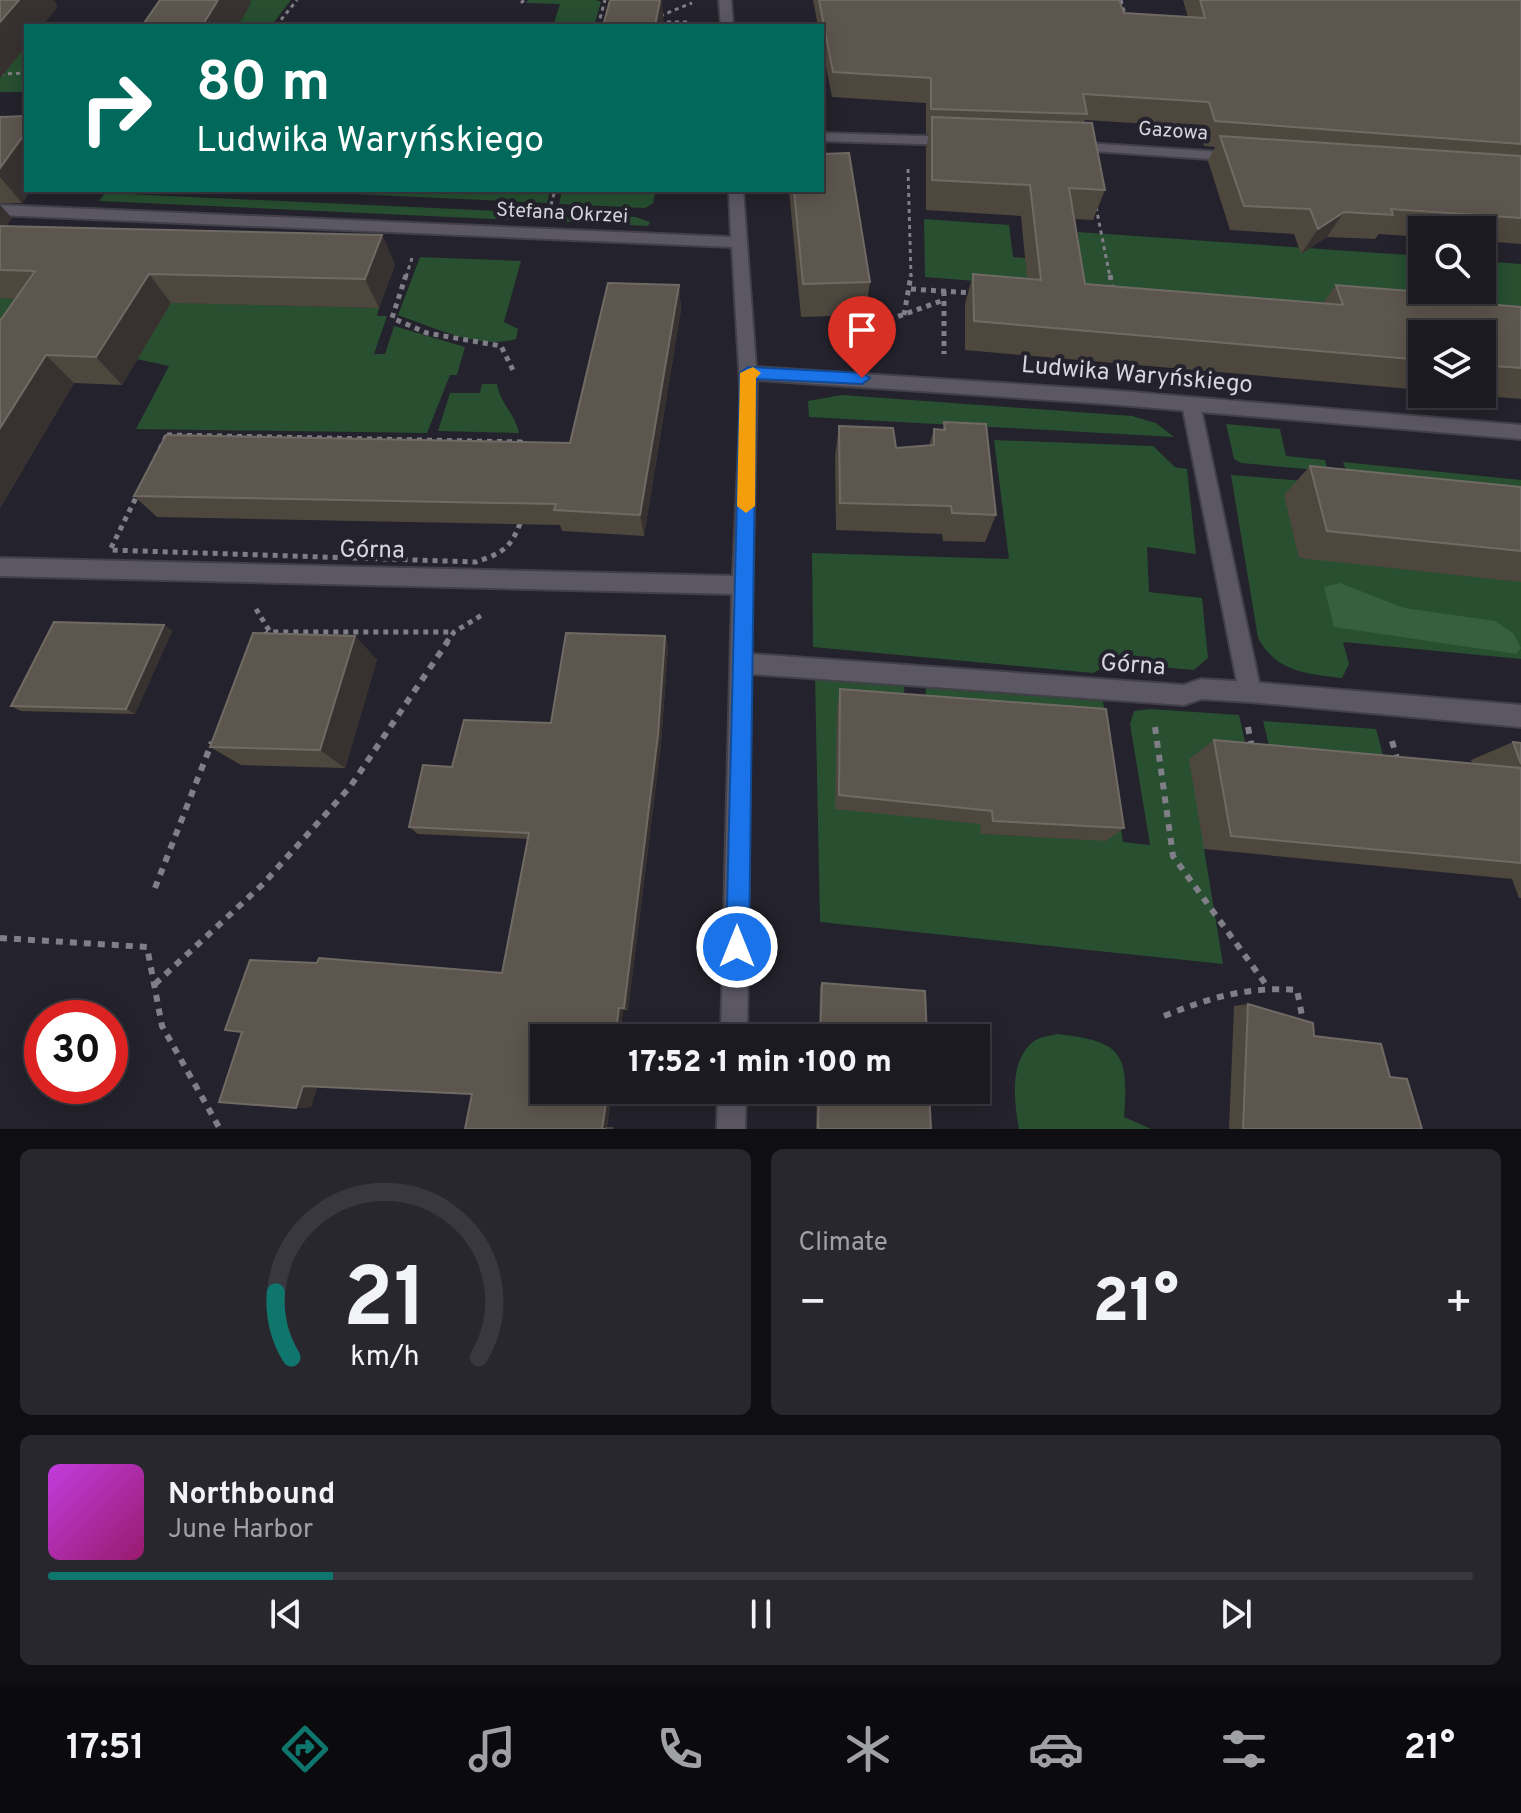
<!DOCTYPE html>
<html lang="en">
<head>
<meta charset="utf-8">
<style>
	:root { --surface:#1b1a21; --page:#28272e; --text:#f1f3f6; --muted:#a0a1a5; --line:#39383f; --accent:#0f766e }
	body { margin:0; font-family:Overpass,sans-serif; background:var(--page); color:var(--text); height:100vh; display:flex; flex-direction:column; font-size:30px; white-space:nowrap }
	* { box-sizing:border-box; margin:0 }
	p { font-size:26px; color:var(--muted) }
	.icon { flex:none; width:44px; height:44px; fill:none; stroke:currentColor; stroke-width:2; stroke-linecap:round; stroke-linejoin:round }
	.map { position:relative; height:1129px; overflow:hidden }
	.details { display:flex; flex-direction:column; gap:20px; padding:20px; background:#0f0e12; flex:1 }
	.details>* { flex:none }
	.guide { position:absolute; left:24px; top:24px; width:800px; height:168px; border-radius:0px; box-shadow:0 4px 20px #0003,0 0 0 2px var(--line); background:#00695c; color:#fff; overflow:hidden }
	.buttons { position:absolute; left:1408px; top:216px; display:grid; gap:16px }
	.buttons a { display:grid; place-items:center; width:88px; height:88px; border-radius:0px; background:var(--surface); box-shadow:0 4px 20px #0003,0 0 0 2px var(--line); font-size:40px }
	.speed { position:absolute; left:24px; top:1000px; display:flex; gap:16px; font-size:40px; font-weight:700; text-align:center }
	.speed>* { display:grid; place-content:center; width:104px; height:104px; border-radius:50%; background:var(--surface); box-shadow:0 4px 20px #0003,0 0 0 2px var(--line); line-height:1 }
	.speed .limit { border:12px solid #d22; background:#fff; color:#111 }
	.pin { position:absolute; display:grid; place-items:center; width:68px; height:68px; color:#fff; margin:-82px -34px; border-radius:50% 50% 50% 0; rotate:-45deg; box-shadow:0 0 8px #0007 }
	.pin .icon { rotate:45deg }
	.me { position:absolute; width:88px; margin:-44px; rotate:0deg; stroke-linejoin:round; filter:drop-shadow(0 0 6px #0008) }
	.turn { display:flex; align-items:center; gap:28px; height:168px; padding:0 40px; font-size:36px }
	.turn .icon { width:104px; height:104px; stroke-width:2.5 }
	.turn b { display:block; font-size:56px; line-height:68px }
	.big { font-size:60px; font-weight:800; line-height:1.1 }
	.details .card { flex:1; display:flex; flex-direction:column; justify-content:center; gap:12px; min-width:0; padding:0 28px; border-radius:12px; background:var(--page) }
	.details .dial { align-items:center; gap:0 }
	.dial svg { height:208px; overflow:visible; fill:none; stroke:var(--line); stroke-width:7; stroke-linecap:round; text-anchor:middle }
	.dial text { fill:var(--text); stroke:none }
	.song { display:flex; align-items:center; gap:24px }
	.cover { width:96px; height:96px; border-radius:12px; background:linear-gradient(135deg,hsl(290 70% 55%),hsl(320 70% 35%)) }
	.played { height:8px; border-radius:4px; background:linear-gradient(90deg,var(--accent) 20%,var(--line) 20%) }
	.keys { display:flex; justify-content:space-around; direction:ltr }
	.heat { display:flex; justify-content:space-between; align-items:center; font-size:44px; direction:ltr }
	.details .tiles { flex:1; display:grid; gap:20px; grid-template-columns:1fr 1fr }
	.card:last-child { grid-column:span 2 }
	.trip { position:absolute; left:530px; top:1024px; width:460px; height:80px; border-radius:0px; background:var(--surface); box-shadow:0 4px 20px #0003,0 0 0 2px var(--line); font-weight:800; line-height:80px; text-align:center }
	.menu { display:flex; height:128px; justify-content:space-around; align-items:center; background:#0b0a0d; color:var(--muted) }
	.menu .icon { width:56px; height:56px }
	.menu .current { color:var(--accent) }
	.menu b { font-size:36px; color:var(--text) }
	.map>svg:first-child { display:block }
	.green { fill:#274f30 }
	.forest { fill:#36603f }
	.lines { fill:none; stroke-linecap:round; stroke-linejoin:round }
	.lane-casing { stroke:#424048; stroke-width:4 }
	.street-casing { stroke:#424048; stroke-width:4 }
	.path-far2 { stroke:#807e87; stroke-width:3; stroke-dasharray:4 4; stroke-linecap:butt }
	.path-far1 { stroke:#807e87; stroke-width:5; stroke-dasharray:5 5; stroke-linecap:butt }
	.path { stroke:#807e87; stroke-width:6; stroke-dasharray:7 7; stroke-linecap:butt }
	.lane { fill:#5b5864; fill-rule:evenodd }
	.street { fill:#5b5864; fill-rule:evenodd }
	.wall { fill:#4e473e }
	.shaded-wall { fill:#373230 }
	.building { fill:#5d564f; stroke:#706a65; stroke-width:2 }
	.route { fill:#1a73e8; stroke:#114b97; stroke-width:2 }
	.slow { fill:#f59e0b }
	.labels { text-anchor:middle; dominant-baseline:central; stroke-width:8; stroke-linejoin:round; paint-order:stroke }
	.far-street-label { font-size:20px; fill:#d7d5dd; stroke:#24222c }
	.street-label { font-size:24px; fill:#d7d5dd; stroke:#24222c }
</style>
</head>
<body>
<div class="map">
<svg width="1521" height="1129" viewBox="0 0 1521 1129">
	<rect width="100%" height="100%" fill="#24222c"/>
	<path class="green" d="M223 0H291L271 26H238Z
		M528 0H596L601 2 594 26H553L560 4 526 3Z
		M26 31V92H0V32Z
		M269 190H550L547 203Z
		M562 190H656L653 203 645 208 559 204Z
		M105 193 542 213 540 221 99 201Z
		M555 214 636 217 650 222 648 226 552 221Z
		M924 219 1009 225 1013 257 1080 263 1078 232 1422 256V290H1482V261L1521 264V325L925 277Z
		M420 257 521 261 504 322 518 329 516 339C480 350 432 327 398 315Z
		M0 298 379 308 377 316H387L374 354H385L394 326 465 347 457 375H450L427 433 136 429 169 366 0 330Z
		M482 384H497C500 403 515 414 519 433L438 431 450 393H480Z
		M842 395 1132 416 1156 423 1174 437 809 417 808 401Z
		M1226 424 1280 429 1286 456 1325 460 1328 471 1241 463 1234 459Z
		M994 440 1153 446 1175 467 1187 469 1196 554 1147 547 1149 592 1202 598 1208 658 1194 670 1112 663 1093 673 813 647 812 553 1009 559Z
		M1343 462 1521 480V489L1347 473Z
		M1231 475 1330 483 1521 582V659L1343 642 1349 664 1342 678C1308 674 1276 672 1258 638Z
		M815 677 904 683 905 712 980 824 982 834 1106 840 925 716 926 688 1103 701 1123 842 1150 845 1130 724 1134 711 1151 709 1239 715 1250 764 1204 849 1223 964 820 922Z
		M1263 721 1376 729 1389 777 1274 767Z
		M1057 1034C1123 1041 1129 1054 1124 1117L1151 1129H1019C1014 1102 1009 1061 1033 1042 1038 1037 1050 1036 1057 1034Z"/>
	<path class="forest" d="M1340 583 1404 608 1495 621 1513 633 1521 648 1516 654 1334 627 1324 587Z"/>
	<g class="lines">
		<g class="lane-casing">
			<path id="lane" d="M1191 397 1200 404 1261 692 1258 699 1250 702 1242 699 1239 692 1182 404Z"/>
		</g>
		<g class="street-casing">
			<path id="street" d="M719 0H731L733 26H721Z
				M822 133 954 137 961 141 954 145 822 141Z
				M1070 142 1237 153 1244 157 1237 161 1065 149 1063 146Z
				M729 190H743L756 367 1108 390 1521 425V439L1108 404 757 380 751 654 1184 685 1201 679 1250 682 1521 705V727L1250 702 1201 699 1184 705 751 674 747 1038H721L732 594 0 576V558L733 576 741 401 732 247 0 215V205L731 237Z
				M718 1090H746L745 1129H717Z"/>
		</g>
		<path class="path-far2" d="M1121 0 1126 18
			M521 3 524 0
			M660 16 692 3
			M659 22H690
			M276 26 297 0
			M598 26 605 0
			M0 74 26 73
			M908 169 911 277
			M551 205 555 190
			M1096 207 1110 277
			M406 277 412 258"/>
		<path class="path-far1" d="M406 275 392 318 427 333 501 346 513 370
			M1110 275 1113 292
			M911 289 972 293
			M944 291V354
			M904 315 911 275
			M859 347 891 319 944 300
			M167 435 521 442 528 447C531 475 527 522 509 544 501 554 487 558 476 562L110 550Z
			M256 609 270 632
			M264 635 270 632H453
			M446 643 454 632 482 615"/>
		<path class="path" d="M1155 727 1173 856 1267 986
			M1248 727 1252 748
			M1392 741 1398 762
			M155 888 212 742
			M0 938 147 947 162 1026 220 1129
			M155 984 263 884 350 787 448 641
			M1164 1016C1209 998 1248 986 1297 990L1304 1026"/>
		<use href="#lane" class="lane"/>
		<use href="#street" class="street"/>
	</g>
	<path class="wall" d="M813 0H1119L1124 13 1188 17 1183 0H1521V244L1482 241V230H1422V237L1379 234 1375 239 1327 237 1301 254 1294 234 1230 230 1208 161 1215 147 1204 146 1197 127 1085 120 1084 122 1105 190 1093 220 1075 219 1085 284 1323 303 1336 285 1450 301 1521 307V399L1462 394H1482V334H1422V390L965 350V304L973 274 1027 279 1021 216 926 210V148L929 134H926V103L832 97 822 46V26H818Z
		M0 117 26 190H31L22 203H0Z
		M789 190H822L870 282 865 315 801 317Z
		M0 205 12 218 6 226 382 235 395 265 379 308 171 303 122 385 74 383 0 508 16 299 0 298Z
		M679 285 681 309 644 536 562 531 560 525 157 517 134 496 570 443Z
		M944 422 996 515 985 542 943 541 942 534 836 530 835 456 839 426 896 448 929 446 934 429H943Z
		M1310 466 1521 487V582L1299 558 1284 495Z
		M164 625 172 631 135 714 21 711 11 706Z
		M355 636 377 660 345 768 241 765 210 747Z
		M665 636 668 646 661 744 628 1010H623L620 1038H544V1090H612L607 1127H613V1129H465L472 1094 317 1087 311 1107 296 1108 219 1102 502 973 528 839 418 834 409 827 452 767 551 723Z
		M840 689 1124 828 1106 841 981 834 980 824 835 809 837 707Z
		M1214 740 1472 763 1471 760 1513 742 1521 743V898H1519L1512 879 1204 849 1189 759Z
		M822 983 927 1038H819L820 986Z
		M1248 1004 1314 1036 1390 1077 1422 1129H1229L1234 1006Z
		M817 1090H929L931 1129H816Z"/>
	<path class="shaded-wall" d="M19 0H54L58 7 42 26H26V46L0 79V22Z
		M218 0H250L251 3 238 26H202Z
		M660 0H662L664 26H655Z
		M26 132V190H31L22 203 0 177V168Z
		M0 205 12 218 0 236Z
		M1344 212 1327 237 1301 254 1318 229Z
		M382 235 395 265 379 308 365 279Z
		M149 274 171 303 122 385 96 357Z
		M679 285 681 309 644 536 640 515Z
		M46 355 74 383 0 508V428Z
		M164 625 172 631 135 714 126 709Z
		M355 636 377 660 345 768 320 750Z
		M665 636 668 646 661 744 628 1010 624 1008Z
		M619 1008 623 1010 620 1038H615Z
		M303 1086H317L311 1107 296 1108Z
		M608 1090H612L607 1127 602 1129Z"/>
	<path class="building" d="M0 0H19L0 22Z
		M160 0H218L202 26H142Z
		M610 0H660L655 26H603Z
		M819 0H1119L1124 13 1205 18 1200 0H1521V144L1215 121 1209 102 1083 94 1087 114 931 109V78L833 72Z
		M26 116V132L0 168V117Z
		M932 117 1092 123 1105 190 1069 188 1085 284 1343 305 1336 285 1447 294 1450 301 1521 307V368L1482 365V334H1422V360L974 321 973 274 1041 280 1030 185 932 180Z
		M1220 136 1521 156V218L1391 209 1393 215 1344 212 1318 229 1310 209 1244 206Z
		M849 153 870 282 803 284 794 190H822V154Z
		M0 226 382 235 365 279 149 274 96 357 46 355 0 428V321L35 271 0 270Z
		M608 283 679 285 640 515 554 510 556 504 134 496 166 435 570 443Z
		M944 422 986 424 996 515 952 513 951 506 840 503 839 426 893 428 896 448 934 445V429L945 430Z
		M1310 466 1521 487V551L1327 531Z
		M54 622 164 625 126 709 11 706Z
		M253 633 355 636 320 750 210 747Z
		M566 633 665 636 658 735 624 1008H619L615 1038H544V1090H608L602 1129H606H465L472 1094 303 1086 296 1108 219 1102 242 1032 225 1030 250 960 317 963 319 958 502 973 529 833 409 827 423 765 452 767 464 720 551 723Z
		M840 689 1106 709 1124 828 993 821 992 811 839 795Z
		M1214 740 1521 768V863L1231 836Z
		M1513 742 1521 743V764Z
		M822 983 925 991 927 1038H820Z
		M1248 1004 1313 1023 1314 1036 1381 1044 1390 1077 1407 1079 1422 1129H1243Z
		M819 1090H929L931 1129H818Z"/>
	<path class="route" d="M748 367 862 373 870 378 862 384 756 379 749 947 745 955 737 959 729 955 726 947 740 373Z"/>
	<path class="slow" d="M753 367 761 373 756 378 755 506 746 513 737 506 740 373Z"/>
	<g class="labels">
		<g class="far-street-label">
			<text transform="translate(1173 132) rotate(4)">Gazowa</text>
			<text transform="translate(562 214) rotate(3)">Stefana Okrzei</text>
		</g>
		<g class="street-label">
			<text transform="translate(1137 376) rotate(5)">Ludwika Waryńskiego</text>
			<text transform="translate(372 551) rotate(1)">Górna</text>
			<text transform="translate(1133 666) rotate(4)">Górna</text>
		</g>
	</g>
</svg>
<div class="buttons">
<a><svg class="icon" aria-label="search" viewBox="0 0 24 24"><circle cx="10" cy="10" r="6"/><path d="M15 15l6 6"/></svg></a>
<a><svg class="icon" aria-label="layers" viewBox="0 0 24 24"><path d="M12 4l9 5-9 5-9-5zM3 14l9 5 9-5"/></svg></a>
</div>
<div class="speed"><div class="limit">30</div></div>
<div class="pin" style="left:862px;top:378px;background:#d93025"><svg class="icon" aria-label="arrive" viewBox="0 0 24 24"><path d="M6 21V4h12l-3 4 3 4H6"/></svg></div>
<svg class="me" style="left:737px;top:947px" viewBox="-20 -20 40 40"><circle r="17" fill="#1a73e8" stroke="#fff" stroke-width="3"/><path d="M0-11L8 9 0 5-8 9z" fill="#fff"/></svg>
<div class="trip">17:52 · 1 min · 100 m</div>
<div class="guide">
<div class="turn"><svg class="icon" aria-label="right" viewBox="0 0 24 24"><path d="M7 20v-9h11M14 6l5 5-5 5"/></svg><div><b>80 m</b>Ludwika Waryńskiego</div></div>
</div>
</div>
<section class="details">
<div class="tiles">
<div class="card dial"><svg viewBox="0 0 100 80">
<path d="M14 69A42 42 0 1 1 86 69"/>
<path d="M14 69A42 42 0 0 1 8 44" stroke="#0f766e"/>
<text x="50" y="56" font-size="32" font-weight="700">21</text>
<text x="50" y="72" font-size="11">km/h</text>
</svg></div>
<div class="card"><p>Climate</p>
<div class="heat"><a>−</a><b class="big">21°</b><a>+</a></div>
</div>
<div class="card">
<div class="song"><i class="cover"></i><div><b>Northbound</b><p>June Harbor</p></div></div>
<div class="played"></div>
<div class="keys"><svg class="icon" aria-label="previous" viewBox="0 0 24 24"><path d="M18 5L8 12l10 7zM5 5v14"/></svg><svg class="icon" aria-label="pause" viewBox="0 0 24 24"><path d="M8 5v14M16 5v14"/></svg><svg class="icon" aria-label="next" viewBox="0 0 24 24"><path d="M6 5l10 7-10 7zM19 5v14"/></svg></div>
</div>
</div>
</section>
<nav class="menu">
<b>17:51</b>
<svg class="icon current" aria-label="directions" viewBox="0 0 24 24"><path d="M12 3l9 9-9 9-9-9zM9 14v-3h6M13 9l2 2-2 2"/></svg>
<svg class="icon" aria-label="music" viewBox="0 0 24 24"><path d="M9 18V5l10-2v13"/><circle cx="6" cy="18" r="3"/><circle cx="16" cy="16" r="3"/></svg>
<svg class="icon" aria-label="phone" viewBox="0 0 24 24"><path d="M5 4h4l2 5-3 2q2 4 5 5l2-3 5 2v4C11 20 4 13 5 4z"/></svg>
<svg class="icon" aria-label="climate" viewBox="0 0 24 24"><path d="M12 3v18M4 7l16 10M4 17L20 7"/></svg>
<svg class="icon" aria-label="car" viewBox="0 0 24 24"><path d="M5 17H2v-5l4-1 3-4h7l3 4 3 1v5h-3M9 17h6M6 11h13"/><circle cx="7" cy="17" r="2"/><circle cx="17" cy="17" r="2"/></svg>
<svg class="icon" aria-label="filters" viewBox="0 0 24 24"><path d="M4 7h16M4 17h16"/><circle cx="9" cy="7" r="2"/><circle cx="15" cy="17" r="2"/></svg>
<b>21°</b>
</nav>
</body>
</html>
